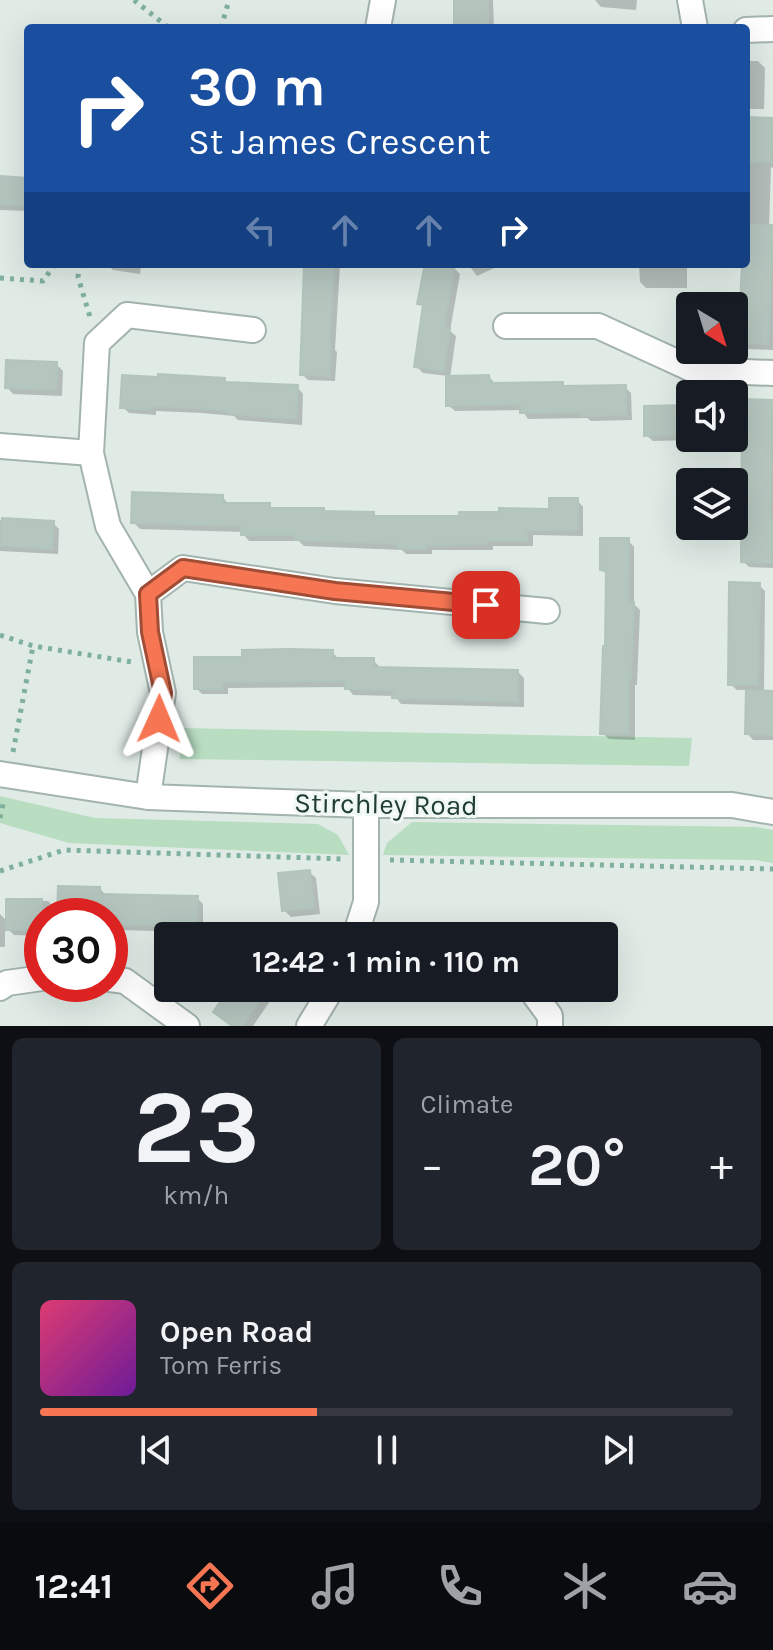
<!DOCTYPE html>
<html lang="en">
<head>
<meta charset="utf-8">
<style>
	:root { --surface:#171b24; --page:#20242c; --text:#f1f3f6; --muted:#9ea1a6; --line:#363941; --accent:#f67653 }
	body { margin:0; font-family:Karla,sans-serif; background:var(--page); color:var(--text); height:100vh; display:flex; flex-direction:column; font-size:30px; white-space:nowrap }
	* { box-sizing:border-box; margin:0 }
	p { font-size:26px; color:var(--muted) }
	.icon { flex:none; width:44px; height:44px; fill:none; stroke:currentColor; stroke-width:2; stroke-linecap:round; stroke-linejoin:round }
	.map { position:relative; height:1026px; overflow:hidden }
	.details { display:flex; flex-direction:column; gap:12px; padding:12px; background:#0d0f14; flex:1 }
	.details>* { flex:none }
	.banner { position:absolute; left:24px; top:24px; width:726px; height:244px; border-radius:8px; box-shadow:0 8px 32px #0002; background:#1a4fa0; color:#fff; overflow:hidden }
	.needle { width:52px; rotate:142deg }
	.buttons { position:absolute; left:676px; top:292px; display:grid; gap:16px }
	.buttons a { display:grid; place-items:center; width:72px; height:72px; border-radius:8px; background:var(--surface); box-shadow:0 8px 32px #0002; font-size:40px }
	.speed { position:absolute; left:24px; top:898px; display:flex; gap:16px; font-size:40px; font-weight:700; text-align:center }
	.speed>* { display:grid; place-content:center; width:104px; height:104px; border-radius:50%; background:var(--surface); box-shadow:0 8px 32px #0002; line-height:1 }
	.speed .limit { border:12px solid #d22; background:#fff; color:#111 }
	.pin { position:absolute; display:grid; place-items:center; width:68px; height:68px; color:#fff; margin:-34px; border-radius:16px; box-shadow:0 4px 12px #0006 }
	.me { position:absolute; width:88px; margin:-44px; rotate:1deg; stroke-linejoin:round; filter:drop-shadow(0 0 6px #0008) }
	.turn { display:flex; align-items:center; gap:28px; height:168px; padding:0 32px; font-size:36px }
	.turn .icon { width:104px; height:104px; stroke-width:2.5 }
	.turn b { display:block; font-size:56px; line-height:68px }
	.lanes { display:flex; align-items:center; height:76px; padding:0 32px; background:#0003; justify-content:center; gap:40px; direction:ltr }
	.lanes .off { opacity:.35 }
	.big { font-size:60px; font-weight:700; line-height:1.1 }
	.details .widget { flex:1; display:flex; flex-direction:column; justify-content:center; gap:12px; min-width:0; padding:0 28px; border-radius:12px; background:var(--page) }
	.details .dial { align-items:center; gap:0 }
	.dial b { font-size:104px; line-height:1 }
	.song { display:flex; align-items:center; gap:24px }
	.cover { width:96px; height:96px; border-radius:12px; background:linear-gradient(135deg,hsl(340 70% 55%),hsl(280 70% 35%)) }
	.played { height:8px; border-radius:4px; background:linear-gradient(90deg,var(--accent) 40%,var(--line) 40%) }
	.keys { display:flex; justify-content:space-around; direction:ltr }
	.heat { display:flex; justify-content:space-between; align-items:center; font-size:44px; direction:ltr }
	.details .tiles { flex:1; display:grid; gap:12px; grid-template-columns:1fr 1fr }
	.widget:last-child { grid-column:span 2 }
	.trip { position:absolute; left:154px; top:922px; width:464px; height:80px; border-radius:8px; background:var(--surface); box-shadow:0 8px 32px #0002; font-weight:700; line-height:80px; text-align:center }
	.tabs { display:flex; height:128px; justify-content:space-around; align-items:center; background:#090b0e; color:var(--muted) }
	.tabs .icon { width:56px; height:56px }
	.tabs .selected { color:var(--accent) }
	.tabs b { font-size:36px; color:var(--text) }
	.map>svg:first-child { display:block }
	.green { fill:#b8ddc1 }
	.shadow { fill:#0003 }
	.building { fill:#b5c6bf; stroke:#b2c5bd; stroke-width:2 }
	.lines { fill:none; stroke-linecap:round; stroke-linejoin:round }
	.minor-casing { stroke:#a3b3ad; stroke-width:28 }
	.path { stroke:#7fb09f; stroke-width:5; stroke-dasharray:4 6; stroke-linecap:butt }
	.minor { stroke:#fff; stroke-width:24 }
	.route-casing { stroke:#a04d36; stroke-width:20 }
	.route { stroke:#f67653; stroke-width:14 }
	.labels { text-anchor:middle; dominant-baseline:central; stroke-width:6; stroke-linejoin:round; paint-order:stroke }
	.street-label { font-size:28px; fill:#203c34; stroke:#f0f8f4 }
</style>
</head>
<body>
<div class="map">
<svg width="773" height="1026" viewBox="0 0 773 1026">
	<rect width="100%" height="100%" fill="#e0ebe6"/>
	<path class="green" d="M181 728 692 738 689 766 180 759Z
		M0 796 95 818 318 824 338 835 349 855 69 843 0 823Z
		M412 822 756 827 773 830V863L755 860 383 855 387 843Z"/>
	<path class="shadow" d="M456 0H493L494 28H456Z
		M595 0H637L636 10 601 7Z
		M746 61H758L765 68 764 109H746Z
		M746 119 771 120 773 122V168L771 167 769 227 773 228V350L747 349 740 343 744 264H746Z
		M0 178 28 180V211L0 210Z
		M107 264H141L140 274 113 270Z
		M298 264 340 265 335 350 337 352 335 381 308 380 302 374 306 266Z
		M427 264 454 268 460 274 450 331 456 336 450 378 489 377 495 383 563 384 566 388 625 387 631 393 632 420 591 421 587 418 528 419 522 410 455 411 448 405V376L423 373 416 366 425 308 419 303Z
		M468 264H503L477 276Z
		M585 264H630V268H590Z
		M639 264H687V288H646L640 282Z
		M56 364 63 371 62 396 13 394 7 387Z
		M224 380 228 384 297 387 303 394 302 425 238 420 234 416 202 413 156 411V415L129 413 123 407Z
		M771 402 773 404V568L749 567 743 561Z
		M687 407 690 410V438H694V440L653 441 646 435Z
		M222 496 229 505H269L274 510H324L326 513 373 514 378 518H461L551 511 577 500 583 507V536L533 535V546H493V550H432V554H406L402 550 304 546 299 541H249L243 534V532L140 529 133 522Z
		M0 520 53 523 59 529 58 554 0 551Z
		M628 540 634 547V604L640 610 637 685H635V740L609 739 602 733 607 648 608 576 602 570Z
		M759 585 765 591 764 693H773V740H753L747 733 748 690H737L730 684Z
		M332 652 338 658 373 660 379 666V669L518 672 524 678V707L401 704 395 696 353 695 347 687 228 688V694H202L196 688 244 659Z
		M309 872 316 878 320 914 291 917 284 910Z
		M99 888 107 896 197 898 203 904V932L114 930 110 926V916H59Z
		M8 901H48L54 908V916H42V936L14 935 5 926V947H0V914L8 922Z
		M275 926 289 936H268Z
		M232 988H279L253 1026H233Z"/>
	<path class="building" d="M454 0H488V28H454Z
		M746 117 772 118 771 162H746Z
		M0 176 28 178 27 206 0 204Z
		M746 225H773L768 344 738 343 742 264H746Z
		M304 264H334L329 344H331L329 376 300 375Z
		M425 264H455L444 327 450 328 444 371 414 367 423 305 417 304Z
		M6 360 57 362 56 390 5 388Z
		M158 374 225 378V382L298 385 296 419 229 414V411L194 408 150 406V409L120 408 122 375 158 377Z
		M489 375 490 383 563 382V386L626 385V415L582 416V412L520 413V404L446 406V376Z
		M742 399 772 400 770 519H772L771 563 741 562Z
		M688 405V435L644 436V406Z
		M132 492 223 495V503H270V508H324V511L374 512V516H459V512H499V508L549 509V498H578V530H527V541H487V544L426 545V549L398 548V544L295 540V535H241V526L131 523Z
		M2 518 54 521 52 549 1 546Z
		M600 538H629L628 602H634L631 679H629V734H600L603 646H605L606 571 600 570Z
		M729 582 760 583 758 685H728Z
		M290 649 333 650V658H374V667L518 670V702L392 698 393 690 345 689V681L222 682V689H194V657H242V650Z
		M746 690 773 691V735L745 734Z
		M310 870 314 908 282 911 278 873Z
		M58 886 100 887V894L198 896 197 926 110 925V916H57Z
		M6 899H42V930H6Z
		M230 988H245L261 999 242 1026H232L213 1012Z"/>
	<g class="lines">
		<g class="minor-casing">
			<path id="minor" d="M690 0 695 28
				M378 28 383 0
				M746 30 773 29
				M506 326H598L694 370 773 373
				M0 446 91 453
				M148 594 108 526 91 453 97 343 127 315 253 330
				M0 774 148 797 366 805H732L773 812
				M148 797 163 693 150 632 148 594 183 568 335 591 547 611
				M355 936 366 902V805
				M110 979 125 981 187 1026
				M0 988 7 983 42 978
				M527 988 531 990 550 1016V1026
				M309 1026 332 988"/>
		</g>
		<path class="path" d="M134 0 169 28
			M221 28 229 0
			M80 264 78 277 90 317
			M0 278 43 281 55 264
			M0 635 33 646 132 662
			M13 752 33 646
			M0 818 4 800
			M390 860 773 869
			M0 871 64 850 344 859"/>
		<use href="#minor" class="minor"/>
	</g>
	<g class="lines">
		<g class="route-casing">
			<path id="route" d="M159 719 163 693 150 632 148 594 183 568 335 591 486 605"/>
		</g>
		<use href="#route" class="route"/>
	</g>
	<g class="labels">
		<g class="street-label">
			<text transform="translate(386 804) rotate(1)">Stirchley Road</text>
		</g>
	</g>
</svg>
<div class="buttons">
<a><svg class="needle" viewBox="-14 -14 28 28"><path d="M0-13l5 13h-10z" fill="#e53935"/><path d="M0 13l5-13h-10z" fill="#9ea1a6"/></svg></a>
<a><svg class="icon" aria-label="sound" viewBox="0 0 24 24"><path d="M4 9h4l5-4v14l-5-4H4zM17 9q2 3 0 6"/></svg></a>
<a><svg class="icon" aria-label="layers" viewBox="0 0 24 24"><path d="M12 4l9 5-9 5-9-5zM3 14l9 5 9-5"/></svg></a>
</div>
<div class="speed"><div class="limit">30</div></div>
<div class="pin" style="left:486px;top:605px;background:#d93025"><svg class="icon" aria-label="arrive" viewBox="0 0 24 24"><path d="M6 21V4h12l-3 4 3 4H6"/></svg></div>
<svg class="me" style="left:159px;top:719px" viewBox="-20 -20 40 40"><path d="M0-17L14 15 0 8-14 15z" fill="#f67653" stroke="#fff" stroke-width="4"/></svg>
<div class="trip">12:42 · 1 min · 110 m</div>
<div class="banner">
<div class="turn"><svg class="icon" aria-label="right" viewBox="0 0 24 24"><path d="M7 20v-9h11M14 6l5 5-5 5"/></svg><div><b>30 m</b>St James Crescent</div></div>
<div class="lanes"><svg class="icon off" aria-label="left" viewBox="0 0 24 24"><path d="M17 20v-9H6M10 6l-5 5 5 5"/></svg><svg class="icon off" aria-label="ahead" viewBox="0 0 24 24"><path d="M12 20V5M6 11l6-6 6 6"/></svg><svg class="icon off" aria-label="ahead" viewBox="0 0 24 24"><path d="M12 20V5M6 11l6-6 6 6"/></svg><svg class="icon" aria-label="right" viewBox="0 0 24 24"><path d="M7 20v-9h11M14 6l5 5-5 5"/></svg></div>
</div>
</div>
<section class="details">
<div class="tiles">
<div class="widget dial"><b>23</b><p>km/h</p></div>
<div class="widget"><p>Climate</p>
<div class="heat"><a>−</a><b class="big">20°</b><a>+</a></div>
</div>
<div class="widget">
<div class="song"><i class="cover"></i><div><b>Open Road</b><p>Tom Ferris</p></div></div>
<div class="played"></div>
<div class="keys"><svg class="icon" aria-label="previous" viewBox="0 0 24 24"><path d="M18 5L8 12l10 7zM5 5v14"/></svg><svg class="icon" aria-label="pause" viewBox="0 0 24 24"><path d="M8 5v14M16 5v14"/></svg><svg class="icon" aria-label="next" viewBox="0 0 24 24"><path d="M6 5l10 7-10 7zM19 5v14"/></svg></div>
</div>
</div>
</section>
<nav class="tabs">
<b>12:41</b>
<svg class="icon selected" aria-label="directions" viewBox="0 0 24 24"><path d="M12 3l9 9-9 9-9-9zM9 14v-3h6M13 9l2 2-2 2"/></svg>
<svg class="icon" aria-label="music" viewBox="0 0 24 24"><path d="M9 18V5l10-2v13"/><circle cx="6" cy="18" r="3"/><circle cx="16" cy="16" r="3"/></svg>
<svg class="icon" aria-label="phone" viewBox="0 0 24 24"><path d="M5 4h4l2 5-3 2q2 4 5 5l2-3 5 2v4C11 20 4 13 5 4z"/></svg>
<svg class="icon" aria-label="climate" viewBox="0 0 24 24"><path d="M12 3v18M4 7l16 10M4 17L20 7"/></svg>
<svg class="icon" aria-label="car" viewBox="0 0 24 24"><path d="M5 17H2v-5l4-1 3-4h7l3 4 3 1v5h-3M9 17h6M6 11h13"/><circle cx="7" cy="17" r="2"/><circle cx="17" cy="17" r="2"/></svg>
</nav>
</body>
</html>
